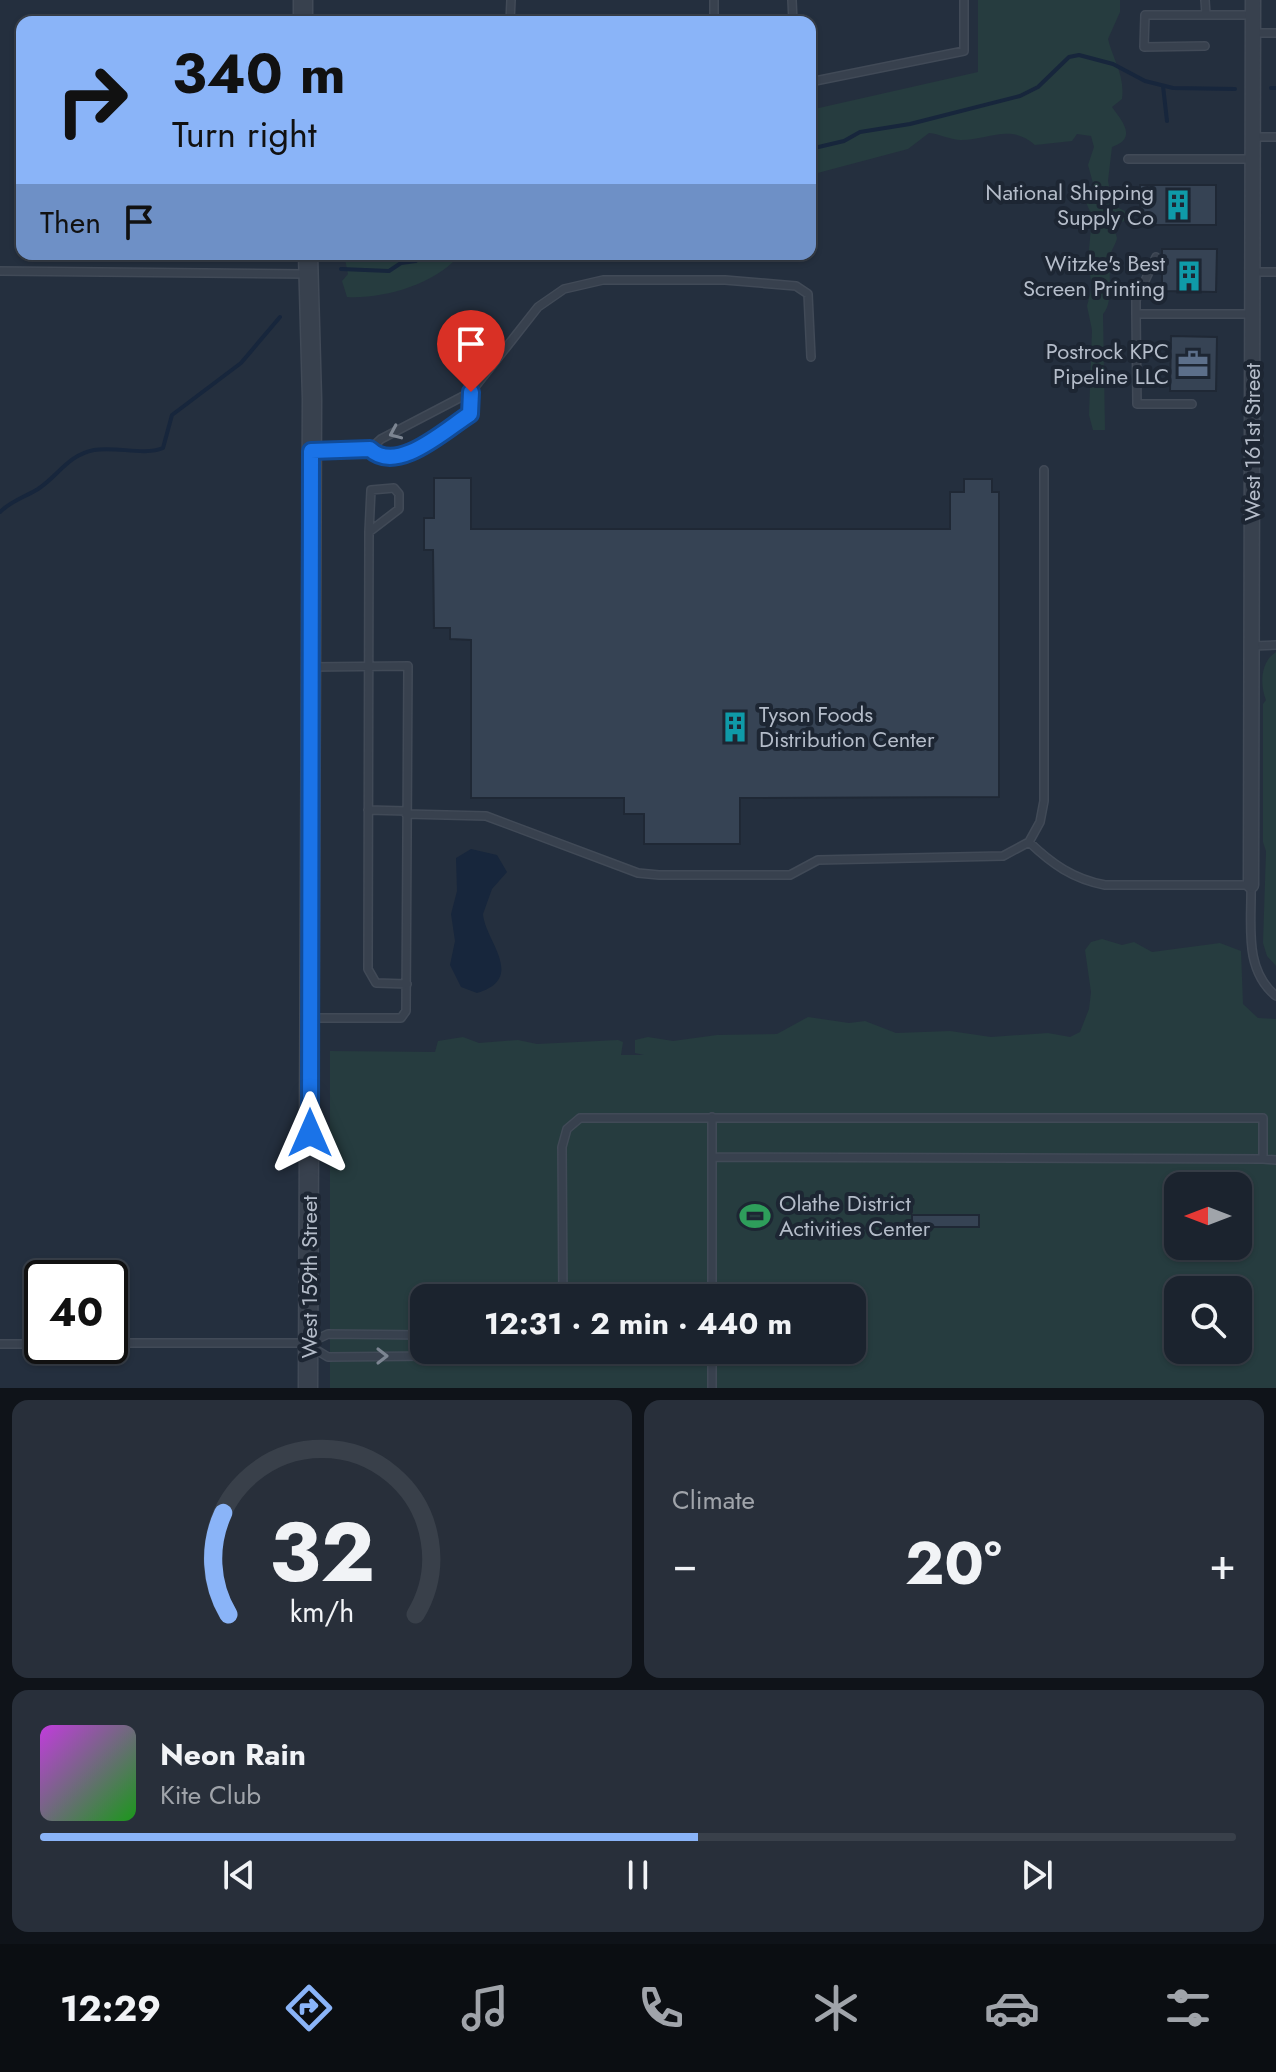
<!DOCTYPE html>
<html lang="en">
<head>
<meta charset="utf-8">
<style>
	:root { --surface:#1b232e; --page:#282f3a; --text:#f1f3f6; --muted:#a0a4aa; --line:#39404a; --accent:#8ab4f8 }
	body { margin:0; font-family:Jost,sans-serif; background:var(--page); color:var(--text); height:100vh; display:flex; flex-direction:column; font-size:30px; white-space:nowrap }
	* { box-sizing:border-box; margin:0 }
	p { font-size:26px; color:var(--muted) }
	.icon { flex:none; width:44px; height:44px; fill:none; stroke:currentColor; stroke-width:2; stroke-linecap:round; stroke-linejoin:round }
	.map { position:relative; height:1388px; overflow:hidden }
	.drawer { display:flex; flex-direction:column; gap:12px; padding:12px; background:#0f1319; flex:1 }
	.drawer>* { flex:none }
	.guide { position:absolute; left:16px; top:16px; width:800px; height:244px; border-radius:16px; box-shadow:0 2px 6px #0004,0 0 0 2px var(--line); background:#8ab4f8; color:#111; overflow:hidden }
	.needle { width:52px; rotate:270deg }
	.tools { position:absolute; left:1164px; top:1172px; display:grid; gap:16px }
	.tools a { display:grid; place-items:center; width:88px; height:88px; border-radius:16px; background:var(--surface); box-shadow:0 2px 6px #0004,0 0 0 2px var(--line); font-size:40px }
	.speed { position:absolute; left:24px; top:1260px; display:flex; gap:16px; font-size:40px; font-weight:700; text-align:center }
	.speed>* { display:grid; place-content:center; width:104px; height:104px; border-radius:50%; background:var(--surface); box-shadow:0 2px 6px #0004,0 0 0 2px var(--line); line-height:1 }
	.speed .limit { border:4px solid #111; border-radius:12px; background:#fff; color:#111 }
	.pin { position:absolute; display:grid; place-items:center; width:68px; height:68px; color:#fff; margin:-82px -34px; border-radius:50% 50% 50% 0; rotate:-45deg; box-shadow:0 0 8px #0007 }
	.pin .icon { rotate:45deg }
	.me { position:absolute; width:88px; margin:-44px; rotate:0deg; stroke-linejoin:round; filter:drop-shadow(0 0 6px #0008) }
	.turn { display:flex; align-items:center; gap:28px; height:168px; padding:0 24px; font-size:36px }
	.turn .icon { width:104px; height:104px; stroke-width:2.5 }
	.turn b { display:block; font-size:56px; line-height:68px }
	.then { display:flex; align-items:center; height:76px; padding:0 24px; background:#0003; gap:16px; font-size:30px }
	.big { font-size:60px; font-weight:700; line-height:1.1 }
	.drawer .widget { flex:1; display:flex; flex-direction:column; justify-content:center; gap:12px; min-width:0; padding:0 28px; border-radius:16px; background:var(--page) }
	.drawer .dial { align-items:center; gap:0 }
	.dial svg { height:208px; overflow:visible; fill:none; stroke:var(--line); stroke-width:7; stroke-linecap:round; text-anchor:middle }
	.dial text { fill:var(--text); stroke:none }
	.song { display:flex; align-items:center; gap:24px }
	.cover { width:96px; height:96px; border-radius:12px; background:linear-gradient(135deg,hsl(290 70% 55%),hsl(120 70% 35%)) }
	.played { height:8px; border-radius:4px; background:linear-gradient(90deg,var(--accent) 55%,var(--line) 55%) }
	.keys { display:flex; justify-content:space-around; direction:ltr }
	.heat { display:flex; justify-content:space-between; align-items:center; font-size:44px; direction:ltr }
	.drawer .tiles { flex:1; display:grid; gap:12px; grid-template-columns:1fr 1fr }
	.widget:last-child { grid-column:span 2 }
	.trip { position:absolute; left:410px; top:1284px; width:456px; height:80px; border-radius:16px; background:var(--surface); box-shadow:0 2px 6px #0004,0 0 0 2px var(--line); font-weight:700; line-height:80px; text-align:center }
	.tab-bar { display:flex; height:128px; justify-content:space-around; align-items:center; background:#0b0e12; color:var(--muted) }
	.tab-bar .icon { width:56px; height:56px }
	.tab-bar .current { color:var(--accent) }
	.tab-bar b { font-size:36px; color:var(--text) }
	.map>svg:first-child { display:block }
	.green { fill:#263c3f; fill-rule:evenodd }
	.water { fill:#17263c }
	.lines { fill:none; stroke-linecap:round; stroke-linejoin:round }
	.stream { stroke:#17263c; stroke-width:4 }
	.building { fill:#364354; stroke:#1f2835; stroke-width:2 }
	.service-casing { stroke:#414a57; stroke-width:10 }
	.minor-casing { stroke:#414a57; stroke-width:17 }
	.tertiary-casing { stroke:#414a57; stroke-width:21 }
	.service { stroke:#38414e; stroke-width:7 }
	.minor { stroke:#38414e; stroke-width:14 }
	.tertiary { stroke:#38414e; stroke-width:18 }
	.oneway { stroke:#7c8592 }
	.route-casing { stroke:#114b97; stroke-width:20 }
	.route { stroke:#1a73e8; stroke-width:14 }
	.labels { text-anchor:middle; dominant-baseline:central; stroke-width:8; stroke-linejoin:round; paint-order:stroke }
	.poi-label { font-size:22px; fill:#b4bcc9; stroke:#1d2633; text-anchor:end }
	.street-label { font-size:22px; fill:#b4bcc9; stroke:#1d2633 }
</style>
</head>
<body>
<div class="map">
<svg width="1276" height="1388" viewBox="0 0 1276 1388">
	<rect width="100%" height="100%" fill="#242f3e"/>
	<path class="green" d="M978 0H1120V12L1108 39C1113 60 1125 75 1122 99L1112 107C1122 121 1138 138 1112 147L1108 181 1113 204C1120 211 1129 208 1127 220L1113 225 1117 238C1116 244 1111 250 1110 256 1108 273 1114 302 1103 314L1105 430H1093L1089 415 1092 330 1087 306 1092 287 1088 261 1092 216 1085 200 1093 183 1088 165 1094 147 1091 136 1077 134 1072 141 1035 145C1011 123 988 140 961 140 951 140 940 134 929 133L908 149 810 175V110L978 72Z
		M344 254H514L498 258H457C432 285 383 299 347 297L342 281 348 274Z
		M1276 652V966L1267 956 1263 943 1266 851 1263 842V704L1266 700C1260 686 1260 662 1276 652Z
		M1102 939 1122 945 1134 942 1152 952 1220 943 1241 951 1243 1004 1258 1018 1276 1019V1388H330V1051L435 1052 438 1041 463 1037 479 1043 518 1040 537 1044 618 1040 623 1042 621 1055H644L635 1053V1040L648 1037 673 1041 717 1035 777 1034 808 1017 849 1023 865 1021 896 1033 950 1031 991 1037 1048 1033 1070 1037 1080 1032 1089 1009 1091 992 1085 950 1091 942ZM1178 1186H1238V1246H1178ZM1178 1290H1238V1350H1178ZM424 1298H852V1350H424Z"/>
	<path class="water" d="M471 849 497 855 507 872 492 889 483 914C485 941 527 978 477 993L461 987 450 965 455 941 451 914 457 891 456 858Z"/>
	<g class="lines">
		<path class="stream" d="M427 19V22
			M1163 86 1167 121
			M1271 88H1276
			M810 149 844 141 860 132 910 124 1020 96 1038 87 1069 57 1079 55 1113 64 1145 81 1173 88 1235 89
			M341 269 389 271 401 263 416 261 419 254
			M0 512C11 501 25 497 38 489 58 476 68 455 94 450 117 446 143 456 163 448L172 415 241 363 280 317"/>
	</g>
	<path class="building" d="M1140 185H1216V225H1140Z
		M1162 249H1217L1216 292 1162 291Z
		M1171 336 1217 337 1216 391H1170Z
		M434 478H471V529H950V492H964V479H992V492H999V797L740 798V844H644V814H624V798H471V640L450 639V628H434L433 550H424V518H434Z
		M912 1215H979V1227H912Z"/>
	<g class="lines">
		<g class="service-casing">
			<path id="service" d="M714 0V22
				M792 0 793 22
				M1205 0 1206 15
				M510 22 511 0
				M1253 33H1276
				M1205 46 1144 47 1145 15H1253
				M810 82 964 51V0
				M1252 137H1276
				M1128 159H1252
				M0 271 306 274
				M1252 272H1276
				M1136 314V300L1156 257
				M1192 404H1137L1136 314H1253
				M370 449C397 475 445 430 470 414L471 392
				M313 451 370 449 381 439 471 392 538 307 564 289 603 280H725L796 286 808 294 811 357
				M369 532 371 490 394 488 399 494V509L369 532 368 969 376 983 407 984
				M1252 646 1276 645
				M311 667 408 666 406 1011 401 1018H312
				M368 810 406 811
				M406 814 486 816 638 873 659 875H790L818 860 1003 856 1029 842 1040 822 1044 801V470
				M1029 842C1052 864 1073 879 1105 885H1251C1252 924 1243 969 1276 996
				M712 1117V1298
				M1263 1159 1276 1160
				M563 1298 562 1147 567 1129 580 1118H1263V1159L712 1157
				M110 1343H309L328 1334 424 1335
				M0 1344H42
				M313 1348 328 1357 550 1355 557 1350
				M712 1388V1350"/>
		</g>
		<g class="minor-casing">
			<path id="minor" d="M1251 885 1253 0"/>
		</g>
		<g class="tertiary-casing">
			<path id="tertiary" d="M303 0V22
				M308 254 312 399 308 1388"/>
		</g>
		<use href="#service" class="service"/>
		<use href="#minor" class="minor"/>
		<use href="#tertiary" class="tertiary"/>
	</g>
	<defs><path id="oneway-chevron" d="M-2-3.5L2.5 0L-2 3.5" fill="none" stroke-width="1.6" stroke-linecap="round" stroke-linejoin="round" transform="scale(2)"/></defs>
	<g class="oneway">
		<use href="#oneway-chevron" transform="translate(395 433) rotate(156)"/>
		<use href="#oneway-chevron" transform="translate(382 1356)"/>
	</g>
	<g class="lines">
		<g class="route-casing">
			<path id="route" d="M310 1133 311 451 370 449C397 475 445 430 470 414L471 392"/>
		</g>
		<use href="#route" class="route"/>
	</g>
	<defs>
		<g id="building-bare" transform="scale(2.4)"><path d="M-4-6H4V6H1V3H-1V6H-4ZM-2.5-4.3h1.7v1.8h-1.7ZM.8-4.3h1.7v1.8H.8ZM-2.5-1h1.7V.8h-1.7ZM.8-1h1.7V.8H.8Z" fill="#0f9aa8" stroke="#1d2633" stroke-width="2.5" paint-order="stroke"/></g>
		<g id="office-bare" transform="scale(2.4)"><path d="M-6-3h4V-5.5h4V-3h4V5H-6ZM-1-4.5V-3h2v-1.5ZM-6 0V1H6V0Z" fill="#5c6f8a" stroke="#1d2633" stroke-width="2.5" paint-order="stroke"/></g>
		<g id="stadium-bare" transform="scale(2.4)"><path d="M0-5a6.5 5 0 1 0 0 10a6.5 5 0 1 0 0-10ZM-3.5-1.8h7v3.6h-7Z" fill="#2e9e5b" stroke="#1d2633" stroke-width="2.5" paint-order="stroke"/></g>
	</defs>
	<g fill-rule="evenodd">
		<use href="#building-bare" x="1178" y="205"/>
		<use href="#building-bare" x="1189" y="276"/>
		<use href="#office-bare" x="1193" y="364"/>
		<use href="#building-bare" x="735" y="727"/>
		<use href="#stadium-bare" x="755" y="1216"/>
	</g>
	<g class="labels">
		<g class="poi-label">
			<text x="1154" y="192">National Shipping<tspan x="1154" dy="25">Supply Co</tspan></text>
			<text x="1165" y="263">Witzke's Best<tspan x="1165" dy="25">Screen Printing</tspan></text>
			<text x="1169" y="351">Postrock KPC<tspan x="1169" dy="25">Pipeline LLC</tspan></text>
			<text x="759" y="714" text-anchor="start">Tyson Foods<tspan x="759" dy="25">Distribution Center</tspan></text>
			<text x="779" y="1203" text-anchor="start">Olathe District<tspan x="779" dy="25">Activities Center</tspan></text>
		</g>
		<g class="street-label">
			<text transform="translate(1252 442) rotate(-90)">West 161st Street</text>
			<text transform="translate(309 1277) rotate(-90)">West 159th Street</text>
		</g>
	</g>
</svg>
<div class="tools">
<a><svg class="needle" viewBox="-14 -14 28 28"><path d="M0-13l5 13h-10z" fill="#e53935"/><path d="M0 13l5-13h-10z" fill="#a0a4aa"/></svg></a>
<a><svg class="icon" aria-label="search" viewBox="0 0 24 24"><circle cx="10" cy="10" r="6"/><path d="M15 15l6 6"/></svg></a>
</div>
<div class="speed"><div class="limit">40</div></div>
<div class="pin" style="left:471px;top:392px;background:#d93025"><svg class="icon" aria-label="arrive" viewBox="0 0 24 24"><path d="M6 21V4h12l-3 4 3 4H6"/></svg></div>
<svg class="me" style="left:310px;top:1133px" viewBox="-20 -20 40 40"><path d="M0-17L14 15 0 8-14 15z" fill="#1a73e8" stroke="#fff" stroke-width="4"/></svg>
<div class="trip">12:31 · 2 min · 440 m</div>
<div class="guide">
<div class="turn"><svg class="icon" aria-label="right" viewBox="0 0 24 24"><path d="M7 20v-9h11M14 6l5 5-5 5"/></svg><div><b>340 m</b>Turn right</div></div>
<div class="then">Then<svg class="icon" aria-label="arrive" viewBox="0 0 24 24"><path d="M6 21V4h12l-3 4 3 4H6"/></svg></div>
</div>
</div>
<section class="drawer">
<div class="tiles">
<div class="widget dial"><svg viewBox="0 0 100 80">
<path d="M14 69A42 42 0 1 1 86 69"/>
<path d="M14 69A42 42 0 0 1 12 30" stroke="#8ab4f8"/>
<text x="50" y="56" font-size="32" font-weight="700">32</text>
<text x="50" y="72" font-size="11">km/h</text>
</svg></div>
<div class="widget"><p>Climate</p>
<div class="heat"><a>−</a><b class="big">20°</b><a>+</a></div>
</div>
<div class="widget">
<div class="song"><i class="cover"></i><div><b>Neon Rain</b><p>Kite Club</p></div></div>
<div class="played"></div>
<div class="keys"><svg class="icon" aria-label="previous" viewBox="0 0 24 24"><path d="M18 5L8 12l10 7zM5 5v14"/></svg><svg class="icon" aria-label="pause" viewBox="0 0 24 24"><path d="M8 5v14M16 5v14"/></svg><svg class="icon" aria-label="next" viewBox="0 0 24 24"><path d="M6 5l10 7-10 7zM19 5v14"/></svg></div>
</div>
</div>
</section>
<nav class="tab-bar">
<b>12:29</b>
<svg class="icon current" aria-label="directions" viewBox="0 0 24 24"><path d="M12 3l9 9-9 9-9-9zM9 14v-3h6M13 9l2 2-2 2"/></svg>
<svg class="icon" aria-label="music" viewBox="0 0 24 24"><path d="M9 18V5l10-2v13"/><circle cx="6" cy="18" r="3"/><circle cx="16" cy="16" r="3"/></svg>
<svg class="icon" aria-label="phone" viewBox="0 0 24 24"><path d="M5 4h4l2 5-3 2q2 4 5 5l2-3 5 2v4C11 20 4 13 5 4z"/></svg>
<svg class="icon" aria-label="climate" viewBox="0 0 24 24"><path d="M12 3v18M4 7l16 10M4 17L20 7"/></svg>
<svg class="icon" aria-label="car" viewBox="0 0 24 24"><path d="M5 17H2v-5l4-1 3-4h7l3 4 3 1v5h-3M9 17h6M6 11h13"/><circle cx="7" cy="17" r="2"/><circle cx="17" cy="17" r="2"/></svg>
<svg class="icon" aria-label="filters" viewBox="0 0 24 24"><path d="M4 7h16M4 17h16"/><circle cx="9" cy="7" r="2"/><circle cx="15" cy="17" r="2"/></svg>
</nav>
</body>
</html>
